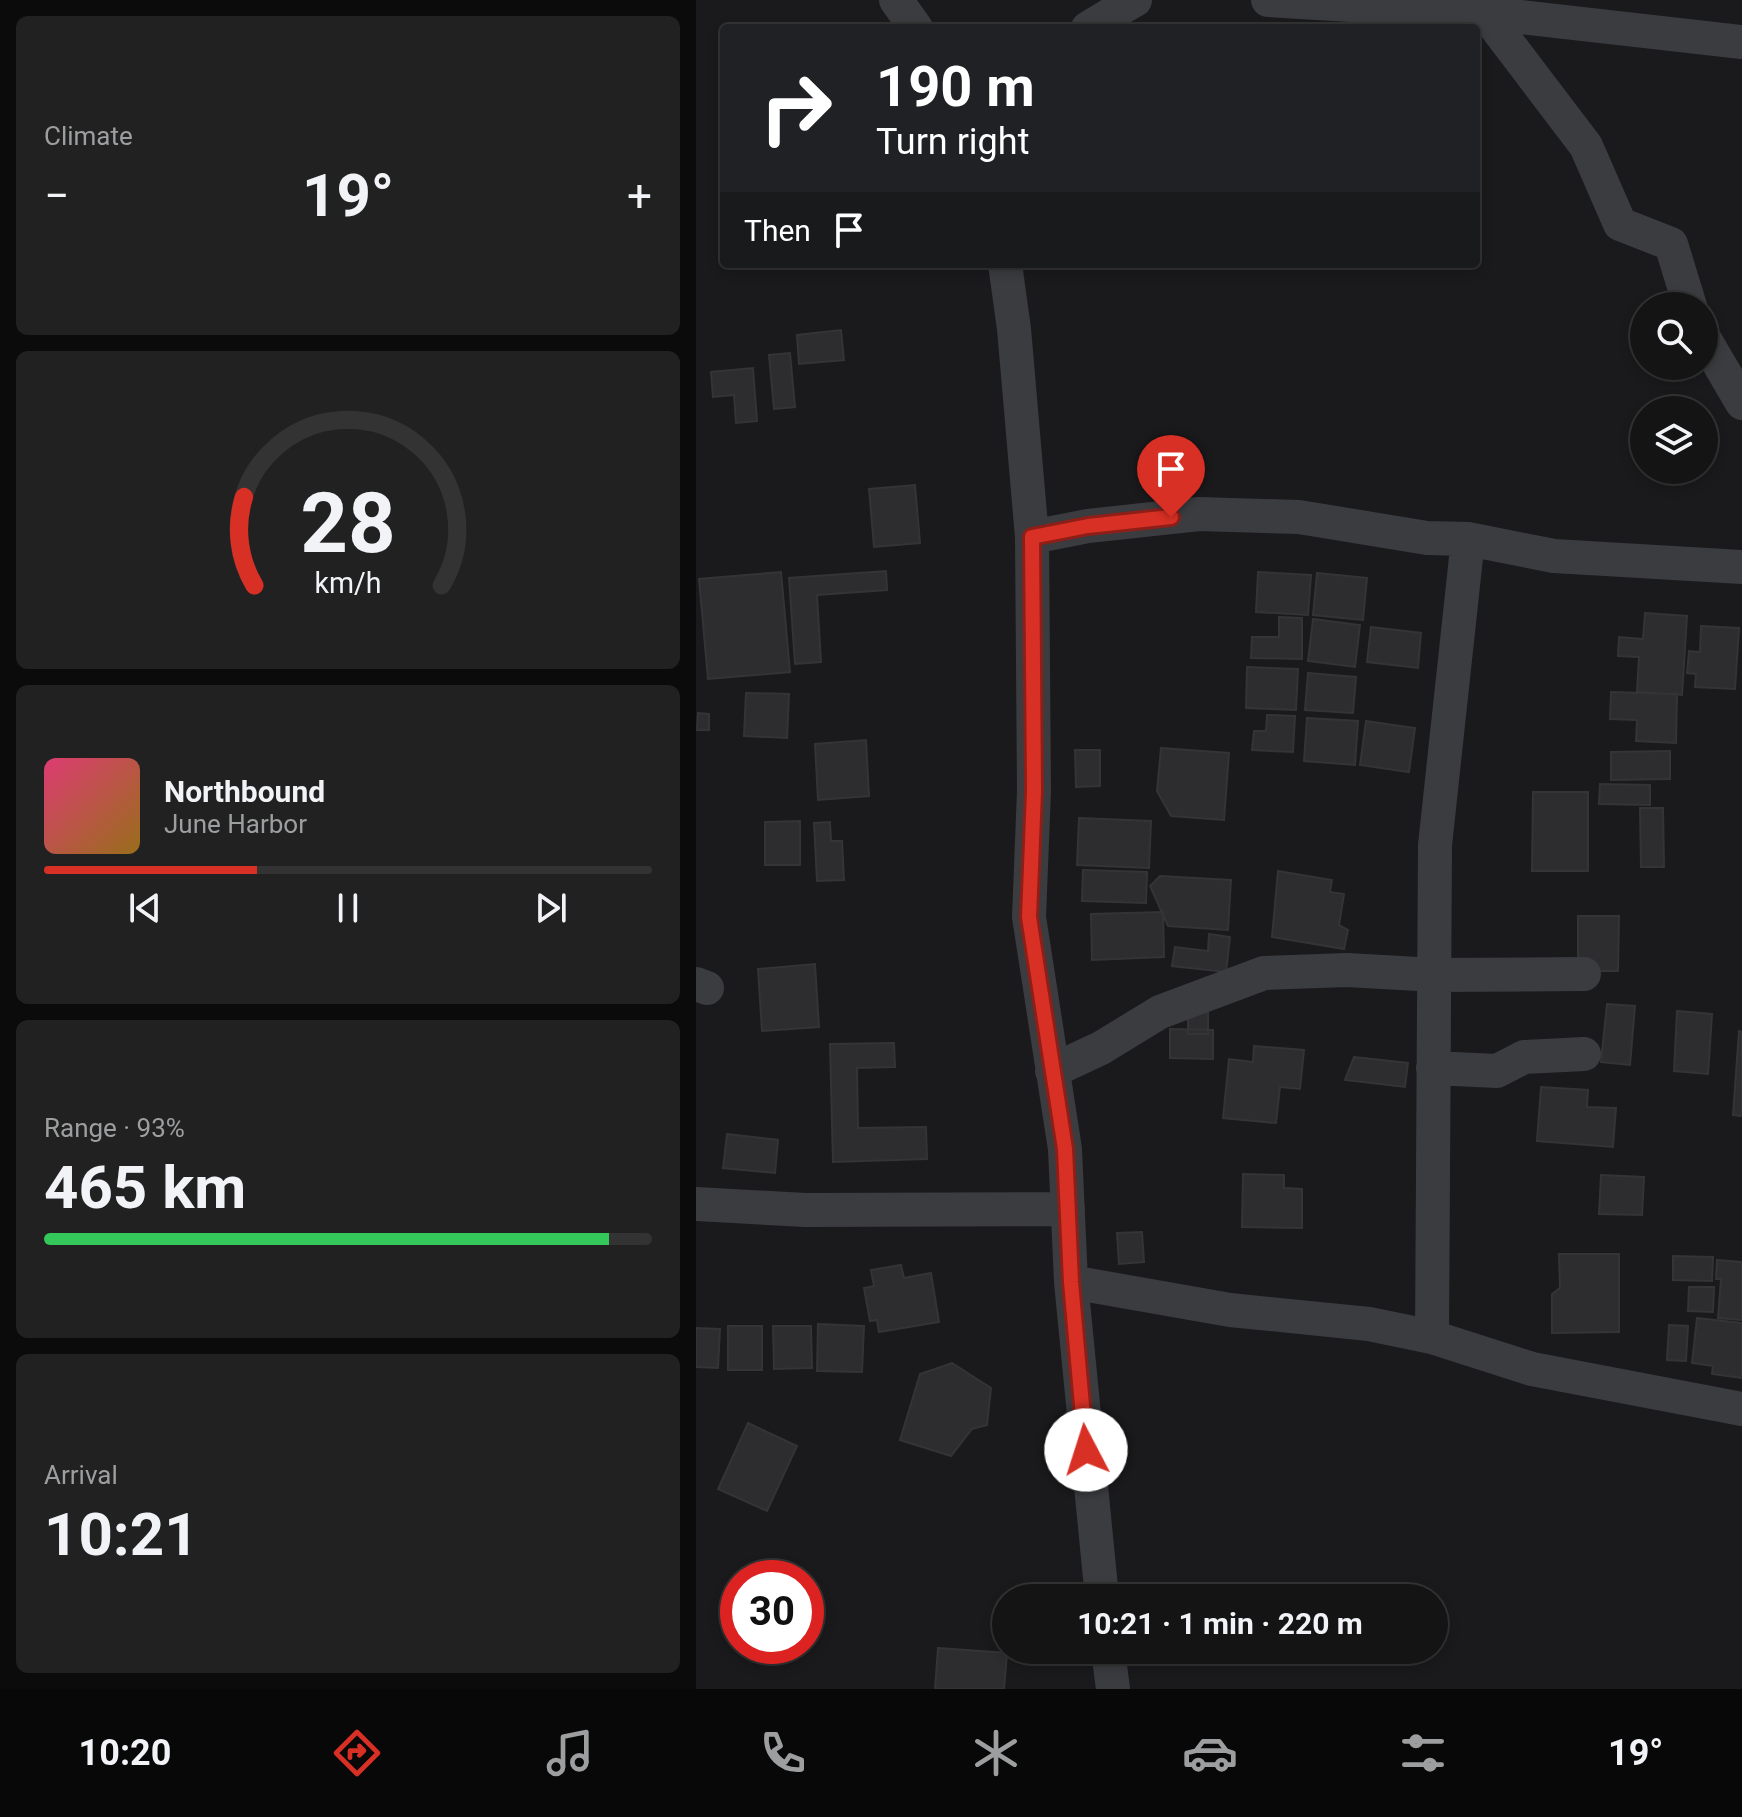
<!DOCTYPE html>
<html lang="en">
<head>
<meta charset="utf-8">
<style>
	:root { --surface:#141415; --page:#212122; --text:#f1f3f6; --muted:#9d9ea0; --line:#333334; --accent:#d93025 }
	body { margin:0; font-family:Roboto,sans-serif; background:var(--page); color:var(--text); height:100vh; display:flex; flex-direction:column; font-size:30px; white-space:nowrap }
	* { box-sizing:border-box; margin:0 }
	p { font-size:26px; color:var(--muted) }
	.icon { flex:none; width:44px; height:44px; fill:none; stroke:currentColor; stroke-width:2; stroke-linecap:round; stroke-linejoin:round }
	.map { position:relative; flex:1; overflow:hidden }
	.side { display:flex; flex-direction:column; gap:16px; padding:16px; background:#0b0b0c; width:696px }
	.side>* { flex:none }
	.top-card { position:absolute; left:24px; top:24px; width:760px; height:244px; border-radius:8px; box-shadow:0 4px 12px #0003,0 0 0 2px var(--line); background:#202124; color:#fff; overflow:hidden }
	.buttons { position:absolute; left:934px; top:292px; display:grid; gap:16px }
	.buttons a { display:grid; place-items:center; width:88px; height:88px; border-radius:50%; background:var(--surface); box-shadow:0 4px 12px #0003,0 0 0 2px var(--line); font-size:40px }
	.speed { position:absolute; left:24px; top:1560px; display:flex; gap:16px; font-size:40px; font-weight:700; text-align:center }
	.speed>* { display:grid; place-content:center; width:104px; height:104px; border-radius:50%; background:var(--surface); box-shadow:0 4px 12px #0003,0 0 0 2px var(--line); line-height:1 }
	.speed .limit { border:12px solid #d22; background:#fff; color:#111 }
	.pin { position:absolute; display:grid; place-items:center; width:68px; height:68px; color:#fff; margin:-82px -34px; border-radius:50% 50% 50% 0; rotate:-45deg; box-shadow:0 0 8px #0007 }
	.pin .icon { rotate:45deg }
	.me { position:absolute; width:88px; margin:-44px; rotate:355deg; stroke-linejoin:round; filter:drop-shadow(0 0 6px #0008) }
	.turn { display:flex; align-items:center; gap:28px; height:168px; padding:0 24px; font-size:36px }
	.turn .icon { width:104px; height:104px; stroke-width:2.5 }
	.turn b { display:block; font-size:56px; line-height:68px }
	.then { display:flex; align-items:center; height:76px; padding:0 24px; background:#0003; gap:16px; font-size:30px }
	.big { font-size:60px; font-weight:700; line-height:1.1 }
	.side .widget { flex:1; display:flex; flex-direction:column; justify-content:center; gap:12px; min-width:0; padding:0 28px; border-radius:12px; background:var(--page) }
	.side .dial { align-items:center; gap:0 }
	.dial svg { height:208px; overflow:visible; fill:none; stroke:var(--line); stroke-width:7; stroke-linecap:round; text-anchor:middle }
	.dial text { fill:var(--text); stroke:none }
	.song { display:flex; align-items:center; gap:24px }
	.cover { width:96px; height:96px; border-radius:12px; background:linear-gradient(135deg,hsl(340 70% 55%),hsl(40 70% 35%)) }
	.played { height:8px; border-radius:4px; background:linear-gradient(90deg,var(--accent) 35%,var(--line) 35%) }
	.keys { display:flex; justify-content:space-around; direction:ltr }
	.heat { display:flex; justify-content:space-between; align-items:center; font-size:44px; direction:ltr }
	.charge { height:12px; border-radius:6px; background:linear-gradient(90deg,#34c759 93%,var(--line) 0) }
	.trip { position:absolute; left:296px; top:1584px; width:456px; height:80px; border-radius:40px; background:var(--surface); box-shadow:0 4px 12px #0003,0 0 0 2px var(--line); font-weight:700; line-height:80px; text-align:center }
	.menu { display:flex; height:128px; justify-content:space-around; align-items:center; background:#080808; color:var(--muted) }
	.menu .icon { width:56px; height:56px }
	.menu .current { color:var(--accent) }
	.menu b { font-size:36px; color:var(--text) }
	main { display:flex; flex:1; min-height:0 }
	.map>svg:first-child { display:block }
	.building { fill:#2d2d2f; stroke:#343437; stroke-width:2 }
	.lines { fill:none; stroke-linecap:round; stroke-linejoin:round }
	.minor { stroke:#3b3c40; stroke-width:34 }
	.route-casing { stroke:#8d1f18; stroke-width:20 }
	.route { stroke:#d93025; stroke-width:14 }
</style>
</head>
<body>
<main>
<section class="side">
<div class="widget"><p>Climate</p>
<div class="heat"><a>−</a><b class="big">19°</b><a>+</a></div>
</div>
<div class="widget dial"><svg viewBox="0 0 100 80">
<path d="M14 69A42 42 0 1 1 86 69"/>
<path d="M14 69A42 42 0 0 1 10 35" stroke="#d93025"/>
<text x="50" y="56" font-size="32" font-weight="700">28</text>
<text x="50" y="72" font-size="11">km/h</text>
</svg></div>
<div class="widget">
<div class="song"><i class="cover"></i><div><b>Northbound</b><p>June Harbor</p></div></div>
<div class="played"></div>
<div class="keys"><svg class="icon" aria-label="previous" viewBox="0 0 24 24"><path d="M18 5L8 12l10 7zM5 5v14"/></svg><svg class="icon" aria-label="pause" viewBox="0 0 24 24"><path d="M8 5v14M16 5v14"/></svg><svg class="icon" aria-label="next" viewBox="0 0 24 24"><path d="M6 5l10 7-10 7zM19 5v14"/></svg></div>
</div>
<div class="widget"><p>Range · 93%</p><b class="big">465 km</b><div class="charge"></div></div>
<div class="widget"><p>Arrival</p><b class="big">10:21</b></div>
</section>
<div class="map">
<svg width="1046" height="1689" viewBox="0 0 1046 1689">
	<rect width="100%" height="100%" fill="#1a1a1c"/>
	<path class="building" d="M145 330 148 360 103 364 101 335Z
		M94 353 99 407 78 409 73 355Z
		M57 368 61 421 40 423 38 395 17 397 15 372Z
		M219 485 224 543 178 547 173 489Z
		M190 571 191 590 121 595 125 662 99 664 93 578Z
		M85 572 94 672 12 679 3 579Z
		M562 572 615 575 612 615 560 612Z
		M621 573 671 578 667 620 617 615Z
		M949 613 991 616 986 695 941 692 943 657 922 656 923 637 947 639Z
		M583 617 606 618V659L555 658 556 637H583Z
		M617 619 664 625 659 667 612 661Z
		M1005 626 1043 628 1039 689 999 687 1000 674 991 673 993 651 1004 652Z
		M675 627 725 633 722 668 671 662Z
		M551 667 602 669 600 710 550 708Z
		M612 673 660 677 657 713 609 710Z
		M915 692 981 694 980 743 940 741 941 720 914 719Z
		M50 693 93 694 91 738 48 736Z
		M2 713 13 714V730H1Z
		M571 715 599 716 597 752 556 750 558 731H570Z
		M611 718 662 721 659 765 608 761Z
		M670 721 719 728 713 772 664 765Z
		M170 740 173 796 122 800 119 744Z
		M465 748 533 753 528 820 475 816 461 791Z
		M379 750H404V786L380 787Z
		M974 751V779L915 780V752Z
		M904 784 954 785V805L903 804Z
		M837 792H892V871H836Z
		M944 808H967L968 867H945Z
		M383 818 455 821 453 868 381 865Z
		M104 821V865H69V822Z
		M134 822 135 841H146L148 880 121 881 118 823Z
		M387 870 451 872 450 903 386 901Z
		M582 871 636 880 634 892 648 894 643 925 652 930 648 949 576 937Z
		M464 876 535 880 532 930 472 926 454 886Z
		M467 912 468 957 396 960 395 914Z
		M882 916H923L922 971H882Z
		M513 934 534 937 530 972 476 966 479 947 512 951Z
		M119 964 123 1027 66 1031 62 969Z
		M492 1004H512V1034H492Z
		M911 1004 939 1006 934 1065 905 1062Z
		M981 1011 1016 1014 1012 1074 978 1071Z
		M474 1029 517 1030V1059L474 1058Z
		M1043 1031 1046 1032V1116L1037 1115Z
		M198 1043 199 1067 161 1068 162 1128 230 1127 231 1159 137 1162 134 1044Z
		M558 1046 608 1050 604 1089 584 1087 580 1123 527 1118 533 1059 557 1062Z
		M658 1057 712 1063 709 1087 649 1080Z
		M845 1087 892 1090 891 1107 920 1108 917 1147 841 1141Z
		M31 1134 82 1140 79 1173 27 1168Z
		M547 1174 588 1175V1188L606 1189V1228L546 1227Z
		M905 1175 948 1177 946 1215 903 1214Z
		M446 1232 448 1262 423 1264 421 1233Z
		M863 1254H923V1332L856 1333V1294L864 1288Z
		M977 1256 1017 1257 1016 1281 977 1280Z
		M1021 1260 1046 1262V1320L1022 1318 1025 1279H1020Z
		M205 1265 208 1278 235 1273 243 1322 183 1332 181 1320 174 1321 168 1288 178 1286 175 1270Z
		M993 1287H1018L1017 1312 992 1311Z
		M1001 1318 1046 1323V1378L1016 1374 1017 1366 996 1363Z
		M122 1324 168 1326 166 1372 121 1371Z
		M973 1325 992 1326 990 1361 971 1360Z
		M32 1326H66V1370H32Z
		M77 1326H115L116 1368 78 1369Z
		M0 1328 24 1329 22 1368 0 1367Z
		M256 1363 295 1388 291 1425 276 1429 255 1456 204 1440 224 1374Z
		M52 1423 101 1446 71 1511 22 1489Z
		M242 1648 311 1653 308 1689H239Z"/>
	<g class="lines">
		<path class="minor" d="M200 0 220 28
			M572 0 789 13 1046 42
			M779 5 789 13 890 146 924 224 975 244 994 306
			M392 28 439 0
			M309 264 318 329 336 537 338 791 333 917 369 1149 375 1282 406 1598
			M1008 338 1046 403
			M336 537 392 526 503 514 603 517 731 538 772 539 858 556 1046 567
			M0 984 11 988
			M737 1068 801 1071 828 1057 888 1054
			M356 1071 405 1048 464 1012 568 973 651 970 740 975 888 974
			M0 1204 109 1210 372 1209
			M375 1282 534 1310 673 1324 736 1337 836 1369 1046 1409
			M736 1337 739 845 772 539
			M412 1650 417 1689"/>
	</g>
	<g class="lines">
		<g class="route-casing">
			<path id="route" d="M390 1450 375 1282 369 1149 333 917 338 791 336 537 392 526 475 517"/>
		</g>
		<use href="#route" class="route"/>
	</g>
</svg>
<div class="buttons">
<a><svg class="icon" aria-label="search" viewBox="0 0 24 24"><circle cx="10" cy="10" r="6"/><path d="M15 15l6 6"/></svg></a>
<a><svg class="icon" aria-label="layers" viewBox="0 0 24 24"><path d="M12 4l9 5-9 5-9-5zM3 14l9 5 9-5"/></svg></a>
</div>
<div class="speed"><div class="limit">30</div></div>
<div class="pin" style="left:475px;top:517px;background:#d93025"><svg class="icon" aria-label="arrive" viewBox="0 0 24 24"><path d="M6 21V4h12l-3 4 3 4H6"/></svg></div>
<svg class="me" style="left:390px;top:1450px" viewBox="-20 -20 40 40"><circle r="19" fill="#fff"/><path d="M0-13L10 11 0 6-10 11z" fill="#d93025"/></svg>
<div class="trip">10:21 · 1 min · 220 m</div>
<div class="top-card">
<div class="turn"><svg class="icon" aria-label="right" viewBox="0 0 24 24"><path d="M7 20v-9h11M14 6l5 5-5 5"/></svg><div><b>190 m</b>Turn right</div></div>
<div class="then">Then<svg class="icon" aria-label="arrive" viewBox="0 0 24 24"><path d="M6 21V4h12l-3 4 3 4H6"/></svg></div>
</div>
</div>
</main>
<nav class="menu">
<b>10:20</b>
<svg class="icon current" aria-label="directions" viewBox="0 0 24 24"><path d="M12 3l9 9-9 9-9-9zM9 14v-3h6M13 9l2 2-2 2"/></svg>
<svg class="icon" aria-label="music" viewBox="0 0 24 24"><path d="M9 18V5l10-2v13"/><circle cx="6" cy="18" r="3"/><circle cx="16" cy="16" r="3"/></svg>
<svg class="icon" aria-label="phone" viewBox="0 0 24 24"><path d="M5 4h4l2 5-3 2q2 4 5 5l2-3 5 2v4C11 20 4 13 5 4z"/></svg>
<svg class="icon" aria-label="climate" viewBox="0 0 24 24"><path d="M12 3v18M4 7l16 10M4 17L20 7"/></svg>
<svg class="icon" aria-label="car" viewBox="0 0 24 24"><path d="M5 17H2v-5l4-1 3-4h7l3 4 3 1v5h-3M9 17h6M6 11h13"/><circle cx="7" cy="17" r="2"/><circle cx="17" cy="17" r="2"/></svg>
<svg class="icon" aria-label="filters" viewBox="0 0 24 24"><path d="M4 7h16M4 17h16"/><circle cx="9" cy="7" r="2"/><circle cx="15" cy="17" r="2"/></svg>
<b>19°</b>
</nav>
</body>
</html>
